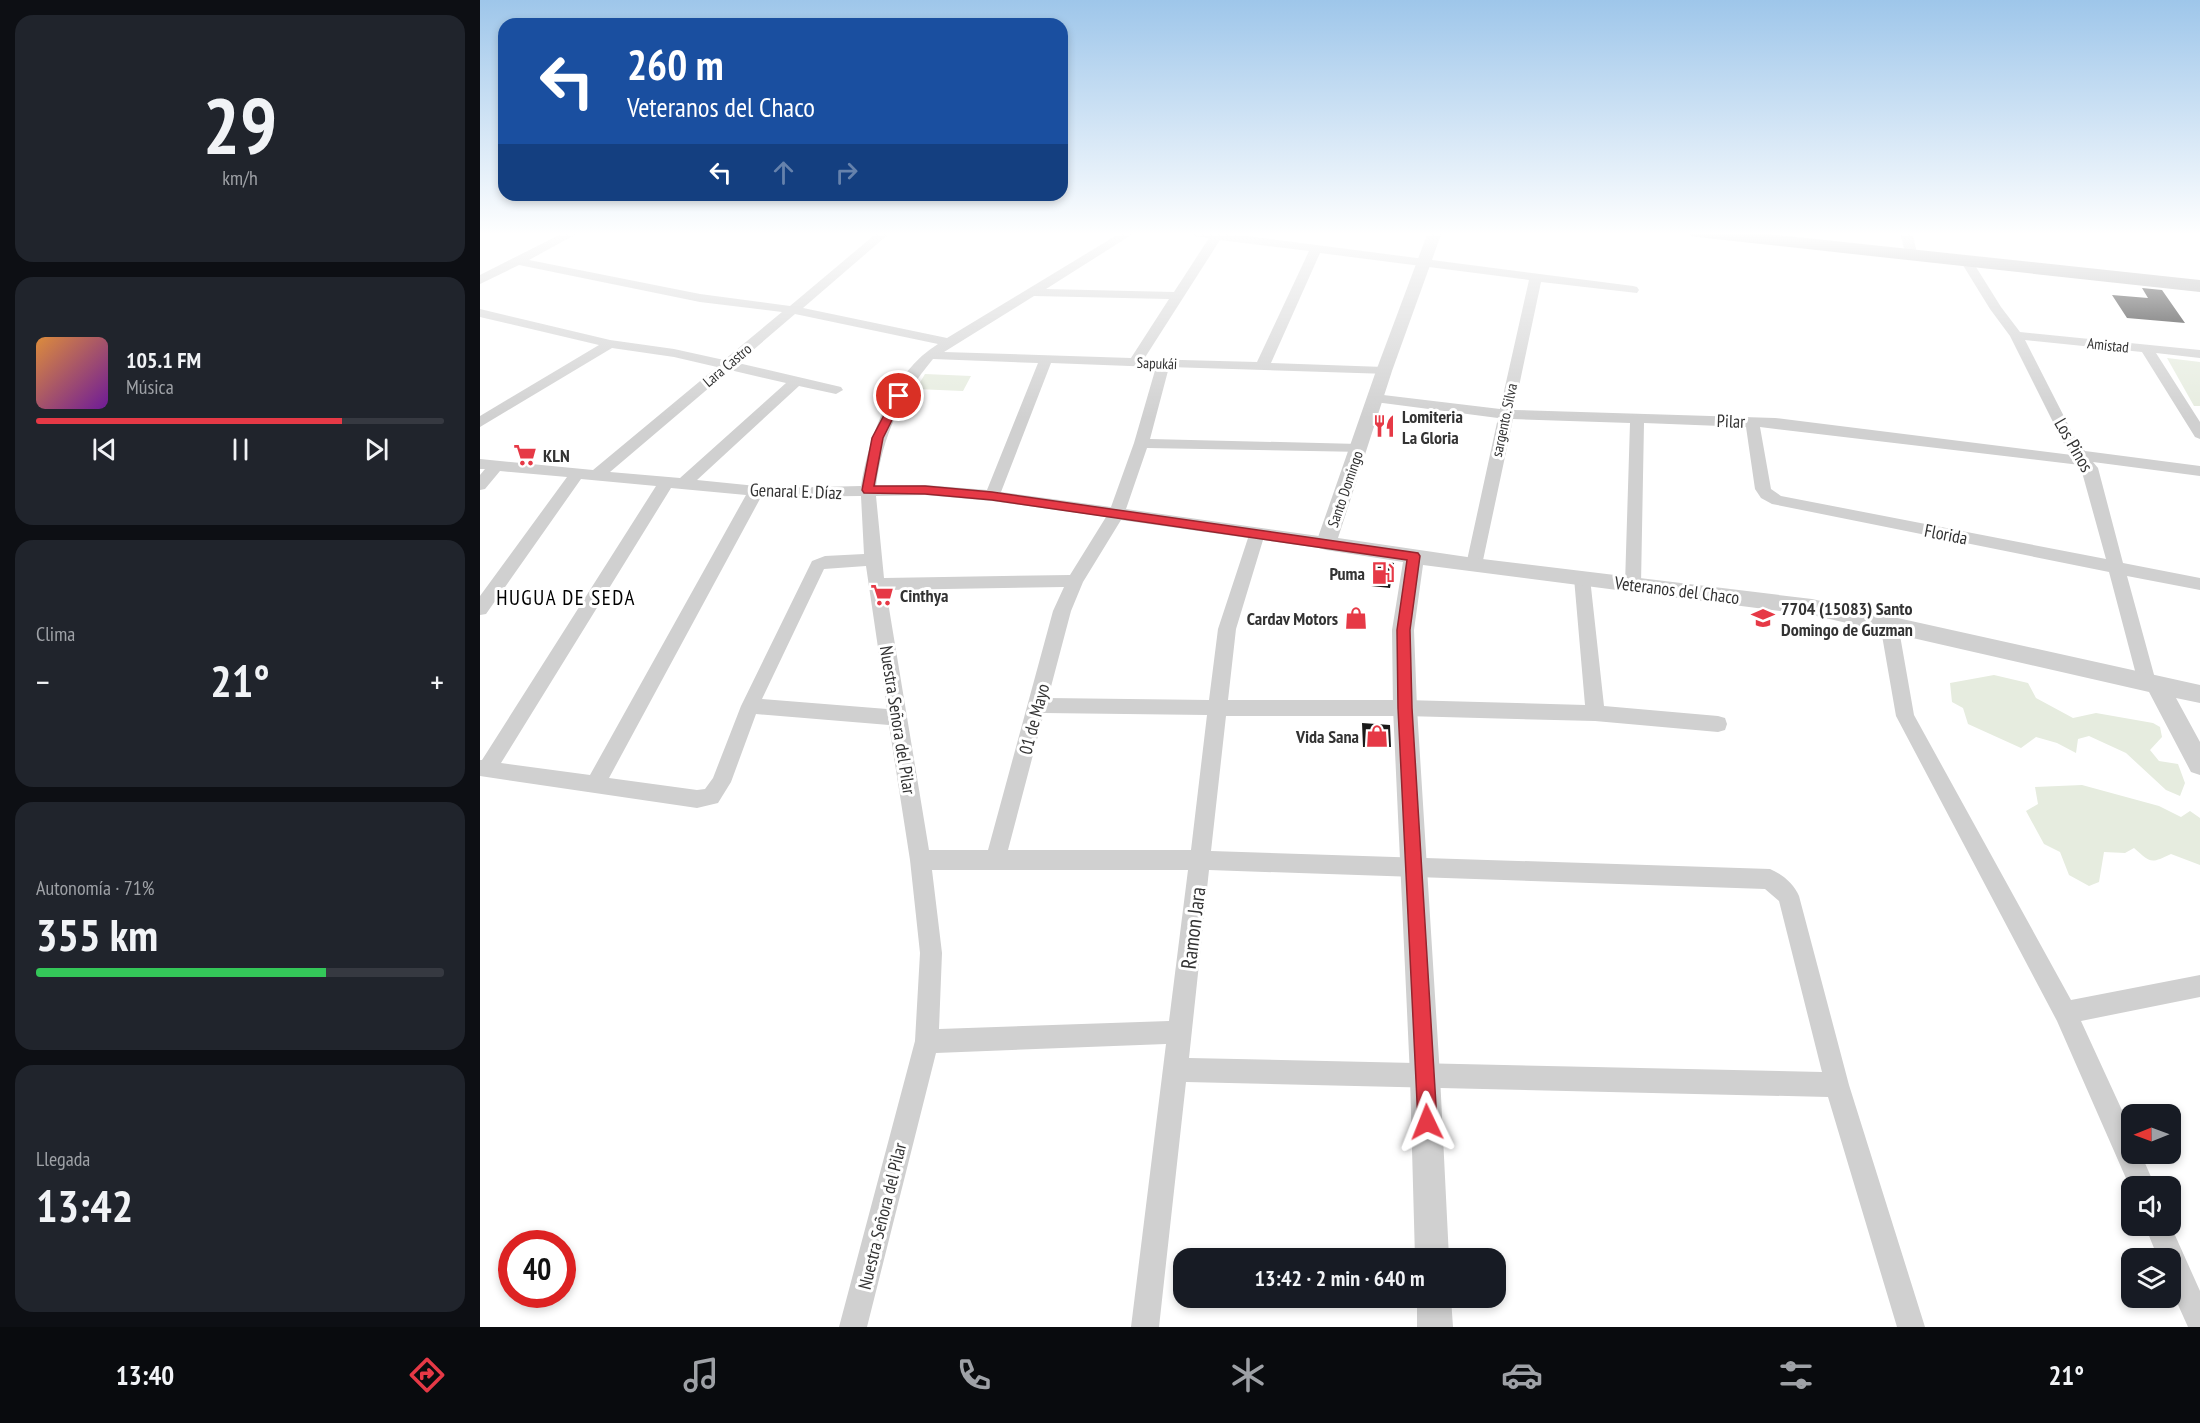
<!DOCTYPE html>
<html lang="es">
<head>
<meta charset="utf-8">
<style>
	:root { --surface:#171b24; --page:#20242c; --text:#f1f3f6; --muted:#9ea1a6; --line:#363941; --accent:#e63946 }
	body { margin:0; font-family:"PT Sans Narrow",sans-serif; background:var(--page); color:var(--text); height:100vh; display:flex; flex-direction:column; font-size:22px; white-space:nowrap }
	* { box-sizing:border-box; margin:0 }
	p { font-size:20px; color:var(--muted) }
	.icon { flex:none; width:33px; height:33px; fill:none; stroke:currentColor; stroke-width:2; stroke-linecap:round; stroke-linejoin:round }
	.map { position:relative; flex:1; overflow:hidden }
	.details { display:flex; flex-direction:column; gap:15px; padding:15px; background:#0d0f14; width:480px }
	.details>* { flex:none }
	.hud { position:absolute; left:18px; top:18px; width:570px; height:183px; border-radius:18px; box-shadow:0 3px 9px #0003; background:#1a4fa0; color:#fff; overflow:hidden }
	.needle { width:39px; rotate:269deg }
	.controls { position:absolute; left:1641px; top:1104px; display:grid; gap:12px }
	.controls a { display:grid; place-items:center; width:60px; height:60px; border-radius:12px; background:var(--surface); box-shadow:0 3px 9px #0003; font-size:30px }
	.speed { position:absolute; left:18px; top:1230px; display:flex; gap:12px; font-size:30px; font-weight:700; text-align:center }
	.speed>* { display:grid; place-content:center; width:78px; height:78px; border-radius:50%; background:var(--surface); box-shadow:0 3px 9px #0003; line-height:1 }
	.speed .limit { border:9px solid #d22; background:#fff; color:#111 }
	.pin { position:absolute; display:grid; place-items:center; width:51px; height:51px; color:#fff; margin:-26px; border:3px solid #fff; border-radius:50%; box-shadow:0 2px 6px #0007 }
	.me { position:absolute; width:66px; margin:-33px; rotate:358deg; stroke-linejoin:round; filter:drop-shadow(0 0 4px #0008) }
	.turn { display:flex; align-items:center; gap:21px; height:126px; padding:0 30px; font-size:27px }
	.turn .icon { width:78px; height:78px; stroke-width:2.5 }
	.turn b { display:block; font-size:42px; line-height:51px }
	.lanes { display:flex; align-items:center; height:57px; padding:0 30px; background:#0003; justify-content:center; gap:30px; direction:ltr }
	.lanes .off { opacity:.35 }
	.big { font-size:45px; font-weight:700; line-height:1.1 }
	.details .tile { flex:1; display:flex; flex-direction:column; justify-content:center; gap:9px; min-width:0; padding:0 21px; border-radius:18px; background:var(--page) }
	.details .dial { align-items:center; gap:0 }
	.dial b { font-size:78px; line-height:1 }
	.song { display:flex; align-items:center; gap:18px }
	.cover { width:72px; height:72px; border-radius:9px; background:linear-gradient(135deg,hsl(30 70% 55%),hsl(280 70% 35%)) }
	.played { height:6px; border-radius:3px; background:linear-gradient(90deg,var(--accent) 75%,var(--line) 75%) }
	.keys { display:flex; justify-content:space-around; direction:ltr }
	.heat { display:flex; justify-content:space-between; align-items:center; font-size:33px; direction:ltr }
	.charge { height:9px; border-radius:4px; background:linear-gradient(90deg,#34c759 71%,var(--line) 0) }
	.trip { position:absolute; left:693px; top:1248px; width:333px; height:60px; border-radius:18px; background:var(--surface); box-shadow:0 3px 9px #0003; font-weight:700; line-height:60px; text-align:center }
	.menu { display:flex; height:96px; justify-content:space-around; align-items:center; background:#090b0e; color:var(--muted) }
	.menu .icon { width:42px; height:42px }
	.menu .active { color:var(--accent) }
	.menu b { font-size:27px; color:var(--text) }
	main { display:flex; flex:1; min-height:0 }
	.map>svg:first-child { display:block }
	.green { fill:#e6ecdf }
	.building { fill:#1a1a1a }
	.lines { fill:none; stroke-linecap:round; stroke-linejoin:round }
	.minor { fill:#d0d0d0; fill-rule:evenodd }
	.tertiary { fill:#d0d0d0; fill-rule:evenodd }
	.primary { fill:#ababab; fill-rule:evenodd }
	.route { fill:#e63946; stroke:#96252e; stroke-width:1.5 }
	.labels { text-anchor:middle; dominant-baseline:central; stroke-width:6; stroke-linejoin:round; paint-order:stroke }
	.far-street-label { font-size:15px; fill:#333; stroke:#fff }
	.poi-label { font-size:18px; font-weight:bold; fill:#333; stroke:#fff; text-anchor:start }
	.street-label { font-size:18px; fill:#333; stroke:#fff }
	.quarter-label { font-size:21px; letter-spacing:1.5px; fill:#000; stroke:#fff }
	.near-street-label { font-size:21px; fill:#333; stroke:#fff }
</style>
</head>
<body>
<main>
<section class="details">
<div class="tile dial"><b>29</b><p>km/h</p></div>
<div class="tile">
<div class="song"><i class="cover"></i><div><b>105.1 FM</b><p>Música</p></div></div>
<div class="played"></div>
<div class="keys"><svg class="icon" aria-label="previous" viewBox="0 0 24 24"><path d="M18 5L8 12l10 7zM5 5v14"/></svg><svg class="icon" aria-label="pause" viewBox="0 0 24 24"><path d="M8 5v14M16 5v14"/></svg><svg class="icon" aria-label="next" viewBox="0 0 24 24"><path d="M6 5l10 7-10 7zM19 5v14"/></svg></div>
</div>
<div class="tile"><p>Clima</p>
<div class="heat"><a>−</a><b class="big">21°</b><a>+</a></div>
</div>
<div class="tile"><p>Autonomía · 71%</p><b class="big">355 km</b><div class="charge"></div></div>
<div class="tile"><p>Llegada</p><b class="big">13:42</b></div>
</section>
<div class="map">
<svg width="1720" height="1327" viewBox="0 0 1720 1327">
	<rect width="100%" height="100%" fill="#fff"/>
	<path class="green" d="M1687 358 1720 362V406H1714Z
		M445 374 491 376 483 391 436 389Z
		M1514 675 1548 683 1556 698 1593 718 1616 713 1673 723 1680 727 1682 737 1670 750 1679 761 1698 764 1705 783 1700 796 1686 790 1646 753 1609 736 1598 739 1596 753 1577 743 1556 737 1541 748 1488 724 1483 708 1472 702 1470 683Z
		M1602 785 1679 806 1701 817 1710 811 1720 818V865L1691 854C1670 864 1671 863 1654 848L1645 853 1624 852 1619 882 1609 886 1589 875 1580 852 1564 844 1546 811 1558 804 1555 787Z"/>
	<path class="building" d="M1662 288 1682 290 1705 323 1647 318 1632 295 1668 298Z
		M896 560 914 563 910 588 891 586Z
		M882 723 910 725 911 747H883Z"/>
	<g class="lines">
		<path class="minor" d="M85 232H100L49 260 220 294 310 306 398 232H411L323 308 467 338 642 232H656L566 289 694 292 729 238 708 235 702 232H736L1153 286 1157 287 1159 290 1157 293 1061 282 1034 410 1295 418 1592 455 1583 442 1530 336 1510 309 1481 262 1483 259H1491L1521 307 1540 332 1720 350V358L1676 353 1720 422V439L1715 437 1662 352 1545 340 1596 440 1605 451 1720 466V476L1613 462 1618 468 1643 563 1720 578V590L1647 576 1676 682 1673 687 1667 689 1661 687 1658 682 1629 572 1292 504 1281 498 1275 489 1266 427 1164 423 1161 584 1159 588 1153 590 1147 588 1145 584 1150 423 1033 419 1002 565 1000 569H988L986 565 1018 418 895 402 888 398 895 394 1020 409 1049 280 840 253 791 363 904 367 909 368 911 371 909 374 689 367 670 439 879 444 884 446 886 449 884 452 667 448 646 509 846 537 852 539 854 543 852 547 846 549 783 540 756 629 748 700H925L1105 705 1094 578 1096 574H1108L1110 578 1124 706 1238 716 1245 718 1247 724 1245 730 1238 732 1115 721 925 716H746L731 851 1290 869C1302 874 1314 884 1319 896L1369 1085 1445 1327H1417L1348 1097 706 1082 679 1327H651L686 1044 456 1053 387 1327H359L435 1041 440 953 430 860 409 725 276 714 251 782 238 803 217 808 0 776V760H2L176 486 101 479 6 614 0 615V596L87 477 20 471 5 489 0 490V475L5 469H0V459L113 470 237 367 194 357 132 348 0 427V416L119 345 0 317V309L130 340 194 349 244 360 302 312 220 302 39 265 0 284V275ZM740 240 829 251 777 362 664 359ZM554 296 689 299 651 358 464 352ZM315 314 458 344C412 372 389 436 381 486L297 488 217 480 319 386 356 394 363 390 361 387 258 363ZM453 359 558 363 507 490 445 485 396 486C403 435 420 399 453 359ZM571 363 676 367 654 443 631 507 521 492ZM250 370 306 383 200 478 130 472ZM1280 427 1600 465 1626 559 1301 496 1291 489ZM191 488 266 495 110 775 21 763ZM445 495 512 501 626 517 590 575 404 578 396 496ZM381 496 384 554 345 556 332 561 261 706 233 778 225 789 217 790 129 778 281 497ZM641 520 768 538 738 629 729 700 568 698 591 611 603 582ZM386 566 407 709 282 699 344 569ZM584 587 573 611 508 850H449L406 590ZM564 713 727 715 711 850H528ZM452 870H708L689 1021 459 1029 462 953ZM729 870 1285 889 1299 901 1342 1072 709 1058Z
			M1420 232H1432L1438 257 1436 260H1428L1426 257Z
			M1409 617 1415 619 1418 624 1434 715 1591 1000 1720 975V997L1601 1021 1652 1132V1154H1661L1675 1186H1652V1192L1577 1021 1416 716 1400 624 1403 619Z
			M1690 1224 1720 1291V1327H1708L1690 1287V1258H1678L1665 1226Z"/>
		<path class="tertiary" d="M948 232H962L912 371 858 538 994 558 1332 599 1720 685V703L1696 698 1720 742V775L1711 772 1669 692 1332 615 943 565 934 630 937 708 960 1076 969 1258H935L930 1076 913 708 912 630 923 562 846 550 839 548 836 543 896 371Z
			M937 1298H971L973 1327H937Z"/>
		<path class="primary" d="M1208 232H1270L1720 280V292L1217 237 1211 236Z"/>
	</g>
	<linearGradient id="sky" x2="0" y2="1"><stop stop-color="#9ec6ea"/><stop offset="0.56" stop-color="#fff"/><stop offset="1" stop-color="#fff" stop-opacity="0"/></linearGradient>
	<rect width="1720" height="418" fill="url(#sky)"/>
	<path class="route" d="M419 393 424 396 403 438 394 486H445L512 492 938 553 940 556 930 630 932 708 957 1122 954 1128 947 1131 940 1128 938 1122 918 708 917 630 927 560 512 500 445 494 384 493 382 490 392 438 414 396Z"/>
	<defs>
		<g id="restaurant-bare" transform="scale(1.8)"><path d="M-5-6h1v4h1v-4h1v4h1v-4h1v5L-1.5 .5V6h-2V.5L-5-1ZM5-6V6H3V1.5H1.5Q1.5-4 5-6Z" fill="#e63946" stroke="#fff" stroke-width="2.5" paint-order="stroke"/></g>
		<g id="supermarket-bare" transform="scale(1.8)"><path d="M-6-5.5h2.5l.6 2H6L4.5 2H-2.5L-4.4-4H-6ZM-1.5 3.2a1.3 1.3 0 1 0 .1 0ZM3 3.2a1.3 1.3 0 1 0 .1 0Z" fill="#e63946" stroke="#fff" stroke-width="2.5" paint-order="stroke"/></g>
		<g id="fuel-bare" transform="scale(1.8)"><path d="M-5.5-6h7V0h2V4h1.3V-2.5L3-4.5l.8-.8L6-3V5H2.5V1h-1V6h-7ZM-4.2-4.7v3.2H.2V-4.7Z" fill="#e63946" stroke="#fff" stroke-width="2.5" paint-order="stroke"/></g>
		<g id="shop-bare" transform="scale(1.8)"><path d="M-5-2.5h2.3a2.7 3.5 0 0 1 5.4 0H5L5.5 6h-11ZM-1.5-2.5h3a1.5 2.3 0 0 0-3 0Z" fill="#e63946" stroke="#fff" stroke-width="2.5" paint-order="stroke"/></g>
		<g id="school-bare" transform="scale(1.8)"><path d="M0-5L7-2L0 1L-7-2ZM-4 1L0 2.5L4 1V4Q0 6-4 4Z" fill="#e63946" stroke="#fff" stroke-width="2.5" paint-order="stroke"/></g>
	</defs>
	<g fill-rule="evenodd">
		<use href="#restaurant-bare" x="904" y="426"/>
		<use href="#supermarket-bare" x="45" y="455"/>
		<use href="#fuel-bare" x="903" y="573"/>
		<use href="#supermarket-bare" x="402" y="595"/>
		<use href="#shop-bare" x="876" y="618"/>
		<use href="#school-bare" x="1283" y="618"/>
		<use href="#shop-bare" x="897" y="736"/>
	</g>
	<g class="labels">
		<g class="far-street-label">
			<text transform="translate(1628 345) rotate(6)">Amistad</text>
			<text transform="translate(677 363) rotate(2)">Sapukái</text>
			<text transform="translate(247 365) rotate(-40)">Lara Castro</text>
			<text transform="translate(1024 420) rotate(-78)">sargento. Silva</text>
			<text transform="translate(865 489) rotate(-71)">Santo Domingo</text>
		</g>
		<g class="poi-label">
			<text x="922" y="416">Lomiteria<tspan x="922" dy="21">La Gloria</tspan></text>
			<text x="63" y="455">KLN</text>
			<text x="885" y="573" text-anchor="end">Puma</text>
			<text x="420" y="595">Cinthya</text>
			<text x="1301" y="608">7704 (15083) Santo<tspan x="1301" dy="21">Domingo de Guzman</tspan></text>
			<text x="858" y="618" text-anchor="end">Cardav Motors</text>
			<text x="879" y="736" text-anchor="end">Vida Sana</text>
		</g>
		<g class="street-label">
			<text transform="translate(1251 421) rotate(2)">Pilar</text>
			<text transform="translate(1594 445) rotate(60)">Los Pinos</text>
			<text transform="translate(316 491) rotate(2)">Genaral E. Díaz</text>
			<text transform="translate(1466 534) rotate(11)">Florida</text>
			<text transform="translate(1197 590) rotate(7)">Veteranos del Chaco</text>
			<text transform="translate(554 719) rotate(-75)">01 de Mayo</text>
			<text transform="translate(418 720) rotate(81)">Nuestra Señora del Pilar</text>
			<text transform="translate(402 1216) rotate(-76)">Nuestra Señora del Pilar</text>
		</g>
		<g class="quarter-label">
			<text x="86" y="597">HUGUA DE SEDA</text>
		</g>
		<g class="near-street-label">
			<text transform="translate(713 928) rotate(-83)">Ramon Jara</text>
		</g>
	</g>
</svg>
<div class="controls">
<a><svg class="needle" viewBox="-14 -14 28 28"><path d="M0-13l5 13h-10z" fill="#e53935"/><path d="M0 13l5-13h-10z" fill="#9ea1a6"/></svg></a>
<a><svg class="icon" aria-label="sound" viewBox="0 0 24 24"><path d="M4 9h4l5-4v14l-5-4H4zM17 9q2 3 0 6"/></svg></a>
<a><svg class="icon" aria-label="layers" viewBox="0 0 24 24"><path d="M12 4l9 5-9 5-9-5zM3 14l9 5 9-5"/></svg></a>
</div>
<div class="speed"><div class="limit">40</div></div>
<div class="pin" style="left:419px;top:396px;background:#d93025"><svg class="icon" aria-label="arrive" viewBox="0 0 24 24"><path d="M6 21V4h12l-3 4 3 4H6"/></svg></div>
<svg class="me" style="left:947px;top:1122px" viewBox="-20 -20 40 40"><path d="M0-17L14 15 0 8-14 15z" fill="#e63946" stroke="#fff" stroke-width="4"/></svg>
<div class="trip">13:42 · 2 min · 640 m</div>
<div class="hud">
<div class="turn"><svg class="icon" aria-label="left" viewBox="0 0 24 24"><path d="M17 20v-9H6M10 6l-5 5 5 5"/></svg><div><b>260 m</b>Veteranos del Chaco</div></div>
<div class="lanes"><svg class="icon" aria-label="left" viewBox="0 0 24 24"><path d="M17 20v-9H6M10 6l-5 5 5 5"/></svg><svg class="icon off" aria-label="ahead" viewBox="0 0 24 24"><path d="M12 20V5M6 11l6-6 6 6"/></svg><svg class="icon off" aria-label="right" viewBox="0 0 24 24"><path d="M7 20v-9h11M14 6l5 5-5 5"/></svg></div>
</div>
</div>
</main>
<nav class="menu">
<b>13:40</b>
<svg class="icon active" aria-label="directions" viewBox="0 0 24 24"><path d="M12 3l9 9-9 9-9-9zM9 14v-3h6M13 9l2 2-2 2"/></svg>
<svg class="icon" aria-label="music" viewBox="0 0 24 24"><path d="M9 18V5l10-2v13"/><circle cx="6" cy="18" r="3"/><circle cx="16" cy="16" r="3"/></svg>
<svg class="icon" aria-label="phone" viewBox="0 0 24 24"><path d="M5 4h4l2 5-3 2q2 4 5 5l2-3 5 2v4C11 20 4 13 5 4z"/></svg>
<svg class="icon" aria-label="climate" viewBox="0 0 24 24"><path d="M12 3v18M4 7l16 10M4 17L20 7"/></svg>
<svg class="icon" aria-label="car" viewBox="0 0 24 24"><path d="M5 17H2v-5l4-1 3-4h7l3 4 3 1v5h-3M9 17h6M6 11h13"/><circle cx="7" cy="17" r="2"/><circle cx="17" cy="17" r="2"/></svg>
<svg class="icon" aria-label="filters" viewBox="0 0 24 24"><path d="M4 7h16M4 17h16"/><circle cx="9" cy="7" r="2"/><circle cx="15" cy="17" r="2"/></svg>
<b>21°</b>
</nav>
</body>
</html>
